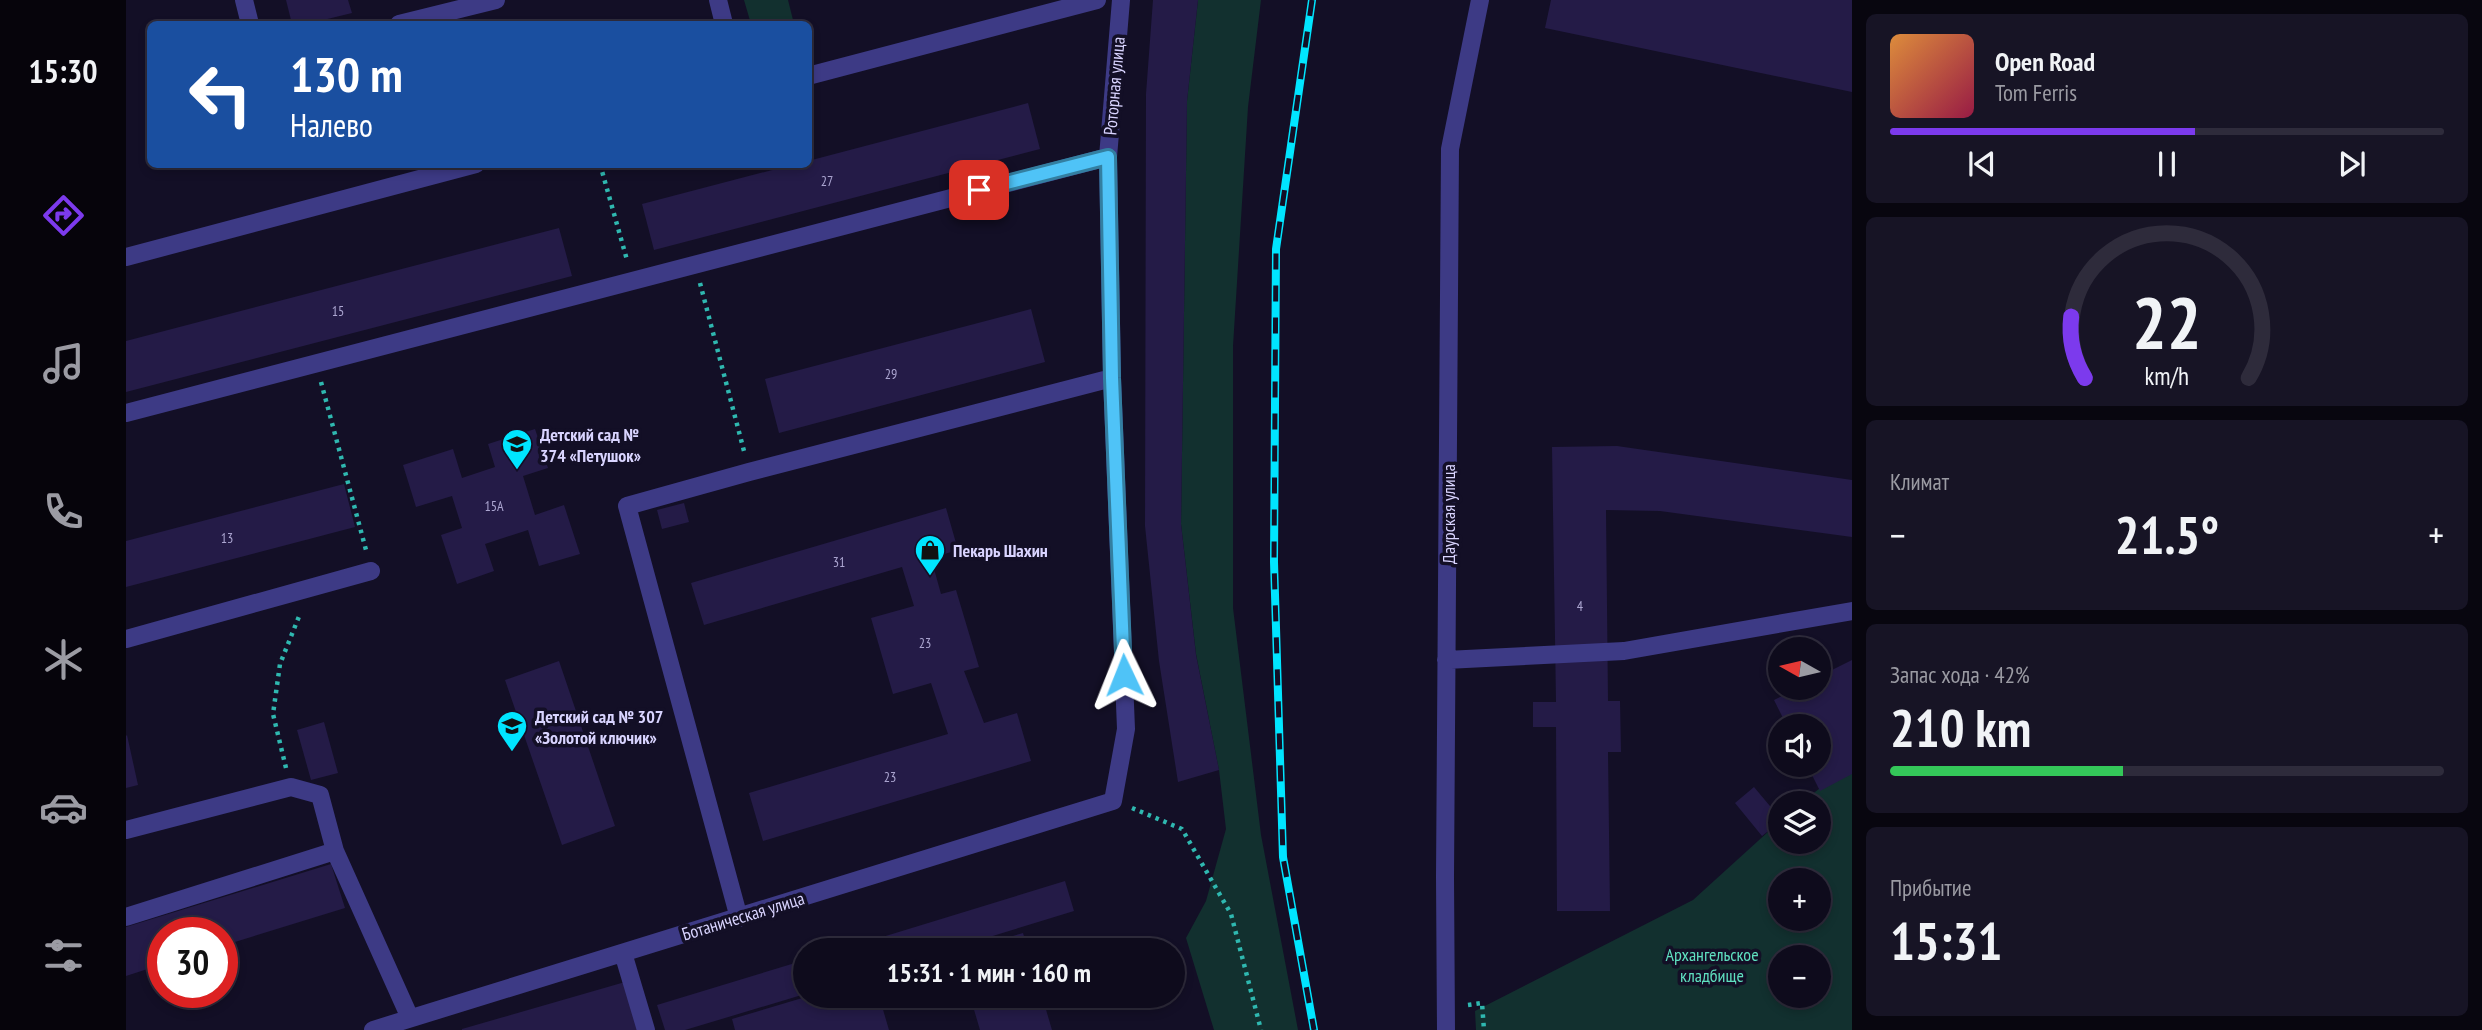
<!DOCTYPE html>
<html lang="ru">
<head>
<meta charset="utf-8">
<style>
	:root { --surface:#0e0b1c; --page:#171425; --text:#f1f3f6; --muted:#9b9ba3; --line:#2e2b3b; --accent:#7c3aed }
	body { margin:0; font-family:"PT Sans Narrow",sans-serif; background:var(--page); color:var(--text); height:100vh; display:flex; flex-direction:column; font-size:26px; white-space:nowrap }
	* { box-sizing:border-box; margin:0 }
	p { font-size:23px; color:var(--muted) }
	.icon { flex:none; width:38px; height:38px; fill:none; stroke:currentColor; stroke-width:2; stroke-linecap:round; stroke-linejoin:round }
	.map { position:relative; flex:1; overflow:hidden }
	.sheet { display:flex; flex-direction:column; gap:14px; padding:14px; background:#08060f; width:630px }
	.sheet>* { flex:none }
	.top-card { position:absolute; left:21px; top:21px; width:665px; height:147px; border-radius:10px; box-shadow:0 4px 10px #0003,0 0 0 2px var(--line); background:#1a4fa0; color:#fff; overflow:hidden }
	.needle { width:46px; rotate:278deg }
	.controls { position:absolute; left:1642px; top:637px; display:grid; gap:14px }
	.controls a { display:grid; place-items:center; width:63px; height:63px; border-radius:50%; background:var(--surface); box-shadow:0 4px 10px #0003,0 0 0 2px var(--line); font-size:35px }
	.speed { position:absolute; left:21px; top:917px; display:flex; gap:14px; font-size:35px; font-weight:700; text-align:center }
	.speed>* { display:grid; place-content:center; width:91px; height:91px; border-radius:50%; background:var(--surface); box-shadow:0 4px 10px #0003,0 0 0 2px var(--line); line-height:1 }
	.speed .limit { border:10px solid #d22; background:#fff; color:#111 }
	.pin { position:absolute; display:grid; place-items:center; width:60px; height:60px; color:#fff; margin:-30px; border-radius:14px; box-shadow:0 4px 10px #0006 }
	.me { position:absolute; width:77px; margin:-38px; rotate:358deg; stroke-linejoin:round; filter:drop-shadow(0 0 5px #0008) }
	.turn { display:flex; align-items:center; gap:24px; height:147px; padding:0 28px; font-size:32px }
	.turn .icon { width:91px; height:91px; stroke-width:2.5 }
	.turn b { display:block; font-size:49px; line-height:60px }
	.big { font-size:52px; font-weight:600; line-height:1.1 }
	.sheet .card { flex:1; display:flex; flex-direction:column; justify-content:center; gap:10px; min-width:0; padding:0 24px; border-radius:10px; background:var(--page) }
	.sheet .dial { align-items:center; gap:0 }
	.dial svg { height:182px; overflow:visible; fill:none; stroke:var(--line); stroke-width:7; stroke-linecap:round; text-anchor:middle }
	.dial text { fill:var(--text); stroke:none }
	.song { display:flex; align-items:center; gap:21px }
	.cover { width:84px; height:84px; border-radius:10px; background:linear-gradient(135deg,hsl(30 70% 55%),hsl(340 70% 35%)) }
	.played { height:7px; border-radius:4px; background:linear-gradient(90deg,var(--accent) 55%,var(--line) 55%) }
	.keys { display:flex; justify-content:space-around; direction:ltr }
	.heat { display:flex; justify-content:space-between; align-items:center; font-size:38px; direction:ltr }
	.charge { height:10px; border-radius:5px; background:linear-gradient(90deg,#34c759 42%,var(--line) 0) }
	.trip { position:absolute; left:667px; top:938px; width:392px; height:70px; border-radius:35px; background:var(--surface); box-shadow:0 4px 10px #0003,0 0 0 2px var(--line); font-weight:600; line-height:70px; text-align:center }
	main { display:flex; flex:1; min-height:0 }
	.menu { display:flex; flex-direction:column; width:126px; justify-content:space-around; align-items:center; background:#06040b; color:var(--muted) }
	.menu .icon { width:49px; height:49px }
	.menu .active { color:var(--accent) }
	.menu b { font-size:32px; color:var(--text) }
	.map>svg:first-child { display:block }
	.green { fill:#12302f; fill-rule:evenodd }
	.building { fill:#241b47 }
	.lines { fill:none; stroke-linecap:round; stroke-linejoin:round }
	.path { stroke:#2fb8b0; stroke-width:4.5; stroke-dasharray:3.5 5; stroke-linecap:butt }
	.minor { stroke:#3d3a85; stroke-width:18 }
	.rail-casing { stroke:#00e5ff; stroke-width:8 }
	.rail { stroke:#130f26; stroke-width:5; stroke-dasharray:16; stroke-linecap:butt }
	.route-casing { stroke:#337fa1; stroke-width:18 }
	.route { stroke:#4fc3f7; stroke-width:12 }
	.labels { text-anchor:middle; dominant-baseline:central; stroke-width:7; stroke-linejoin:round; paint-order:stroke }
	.number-label { font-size:14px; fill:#aca6d1 }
	.street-label { font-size:18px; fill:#d9d4ff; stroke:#130f26 }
	.poi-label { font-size:18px; font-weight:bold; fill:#d9d4ff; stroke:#130f26; text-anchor:start }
	.park-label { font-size:18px; fill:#5fe0c0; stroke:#130f26 }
</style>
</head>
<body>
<main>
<nav class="menu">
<b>15:30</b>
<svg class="icon active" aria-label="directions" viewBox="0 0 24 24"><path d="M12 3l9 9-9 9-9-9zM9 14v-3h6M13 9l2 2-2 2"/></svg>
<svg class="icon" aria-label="music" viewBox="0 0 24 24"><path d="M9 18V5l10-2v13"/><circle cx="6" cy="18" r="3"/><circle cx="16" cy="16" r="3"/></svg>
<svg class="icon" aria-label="phone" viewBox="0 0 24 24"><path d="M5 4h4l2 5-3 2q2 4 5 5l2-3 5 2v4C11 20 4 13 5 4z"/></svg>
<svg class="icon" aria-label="climate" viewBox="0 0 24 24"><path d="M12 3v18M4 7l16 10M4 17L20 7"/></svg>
<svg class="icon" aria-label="car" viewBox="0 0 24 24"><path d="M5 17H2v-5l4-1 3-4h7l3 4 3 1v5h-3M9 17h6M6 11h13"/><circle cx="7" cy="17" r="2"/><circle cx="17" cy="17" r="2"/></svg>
<svg class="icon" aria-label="filters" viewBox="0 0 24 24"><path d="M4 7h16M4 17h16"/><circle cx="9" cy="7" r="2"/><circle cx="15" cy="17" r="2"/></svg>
</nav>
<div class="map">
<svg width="1726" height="1030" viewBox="0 0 1726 1030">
	<rect width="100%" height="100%" fill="#130f26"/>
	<path class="green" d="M618 0H662L668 24H625Z
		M1072 0H1135L1122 107 1107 346V608L1135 835 1172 1030H1088L1060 938 1080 901 1100 829 1093 770 1070 654 1055 524 1061 101Z
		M1726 771V1030H1350L1349 1011 1567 900 1654 821V842H1692V803H1675L1703 781ZM1654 880H1692V919H1654ZM1654 957H1692V996H1654Z"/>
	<path class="building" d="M160 0H222L226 13 181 24H166Z
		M1027 0H1072L1061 101 1055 524 1070 655 1093 770 1052 782 1033 661 1019 526 1020 94Z
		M1425 0H1726V92L1419 28Z
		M902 103 914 149 528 250 516 204 669 164H682V161Z
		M433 228 446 276 0 392V341Z
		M905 309 919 362 653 433 639 379Z
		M409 429 422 468 397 476 409 515 438 505 454 554 413 566 402 530 359 544 368 571 331 584 315 535 336 528 326 496 290 507 277 465 327 449 336 478 369 467 362 444Z
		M1491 446 1726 480V537L1534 511 1480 510 1482 701H1494L1495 752H1482L1484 911H1431L1430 727H1407V702H1430L1426 447Z
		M218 484 229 527 0 587V541Z
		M558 503 563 522 536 529 531 510Z
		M820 508 832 550 805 558 815 594 830 590 853 667 838 671 858 723 891 713 905 761 637 841 623 793 822 734 805 683 767 694 745 618 788 606 776 567 578 625 565 583Z
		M1726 660V774L1694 791 1681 765H1692V726H1661L1648 700 1672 688H1692V677Z
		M433 661 489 826 436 845 379 680Z
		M198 722 212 773 185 780 171 730Z
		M1 735 12 785 0 788V736Z
		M1628 787 1654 818V822L1636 836 1609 803Z
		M205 864 219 908 96 946V933H37V964L0 976V927Z
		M939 881 948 911 821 950H714Z
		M897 933 902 950H840Z
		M679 960V994L559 1030H539L531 1005Z
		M499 982 513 1030H336V1029Z
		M683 996H753L763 1030H609L606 1019Z
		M844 996H916L926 1030H854Z"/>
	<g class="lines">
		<path class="path" d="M474 164 501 260
			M574 283 618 451
			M195 382 240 550
			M160 768 147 714 154 664 174 614
			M1006 808 1056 829 1105 914 1135 1030
			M1342 1005 1356 1003 1358 1030"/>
		<path class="minor" d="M118 0 124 24
			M592 0 598 24
			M273 24 370 0
			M682 76 971 0
			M0 257 350 164
			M0 413 982 157
			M0 639 245 571
			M1320 660 1498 651 1726 611
			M0 830 165 787 194 795 209 851 284 1018
			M0 917 209 851
			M613 918 501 506 623 472 986 378
			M497 953 520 1030
			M247 1030 987 801 1000 729 986 378 982 157 995 0
			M1320 1030 1319 877 1324 149 1354 0"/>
		<g class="rail-casing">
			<path id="rail" d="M1186 0 1150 249 1148 562 1157 857 1188 1030"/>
		</g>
		<use href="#rail" class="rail"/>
	</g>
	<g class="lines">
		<g class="route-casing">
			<path id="route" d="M853 190 982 157 986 378 998 675"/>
		</g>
		<use href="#route" class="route"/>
	</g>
	<defs>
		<g id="school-pin" transform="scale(1.575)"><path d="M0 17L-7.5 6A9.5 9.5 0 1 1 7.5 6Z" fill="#00e5ff" stroke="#130f26"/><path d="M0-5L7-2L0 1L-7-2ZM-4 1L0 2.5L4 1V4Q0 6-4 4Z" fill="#111"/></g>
		<g id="shop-pin" transform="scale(1.575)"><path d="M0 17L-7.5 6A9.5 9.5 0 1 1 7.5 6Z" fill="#00e5ff" stroke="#130f26"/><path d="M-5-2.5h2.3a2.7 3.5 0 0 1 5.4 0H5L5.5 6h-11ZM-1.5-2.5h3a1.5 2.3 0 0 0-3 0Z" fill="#111"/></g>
	</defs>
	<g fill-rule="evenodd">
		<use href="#school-pin" x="391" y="444"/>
		<use href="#shop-pin" x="804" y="550"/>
		<use href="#school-pin" x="386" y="726"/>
	</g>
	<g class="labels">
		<g class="number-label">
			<text x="701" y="181">27</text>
			<text x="212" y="311">15</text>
			<text x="765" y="374">29</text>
			<text x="368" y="506">15А</text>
			<text x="101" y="538">13</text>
			<text x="713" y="562">31</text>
			<text x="1454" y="606">4</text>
			<text x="799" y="643">23</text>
			<text x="764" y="777">23</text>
		</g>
		<g class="street-label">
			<text transform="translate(988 86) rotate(-85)">Роторная улица</text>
			<text transform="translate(1322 514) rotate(-90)">Даурская улица</text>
			<text transform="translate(617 916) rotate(-17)">Ботаническая улица</text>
		</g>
		<g class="poi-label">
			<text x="414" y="434">Детский сад №<tspan x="414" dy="21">374 «Петушок»</tspan></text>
			<text x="827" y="550">Пекарь Шахин</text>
			<text x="409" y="716">Детский сад № 307<tspan x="409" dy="21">«Золотой ключик»</tspan></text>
		</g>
		<g class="park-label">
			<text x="1586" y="954">Архангельское<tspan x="1586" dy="21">кладбище</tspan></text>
		</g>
	</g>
</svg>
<div class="controls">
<a><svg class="needle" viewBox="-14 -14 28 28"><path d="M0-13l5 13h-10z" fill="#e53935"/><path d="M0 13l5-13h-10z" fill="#9b9ba3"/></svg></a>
<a><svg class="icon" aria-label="sound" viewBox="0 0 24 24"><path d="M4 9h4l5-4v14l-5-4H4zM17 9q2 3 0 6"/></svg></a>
<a><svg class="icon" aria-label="layers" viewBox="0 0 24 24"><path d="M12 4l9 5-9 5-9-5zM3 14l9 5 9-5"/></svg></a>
<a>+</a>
<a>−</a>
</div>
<div class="speed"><div class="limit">30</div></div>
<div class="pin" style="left:853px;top:190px;background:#d93025"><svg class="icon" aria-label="arrive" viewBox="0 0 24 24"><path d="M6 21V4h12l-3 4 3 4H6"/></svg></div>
<svg class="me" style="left:998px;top:675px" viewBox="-20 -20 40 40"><path d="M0-17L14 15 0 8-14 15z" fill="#4fc3f7" stroke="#fff" stroke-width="4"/></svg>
<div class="trip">15:31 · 1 мин · 160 m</div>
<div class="top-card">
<div class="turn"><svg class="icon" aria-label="left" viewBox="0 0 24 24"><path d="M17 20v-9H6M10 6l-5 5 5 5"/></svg><div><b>130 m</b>Налево</div></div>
</div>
</div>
<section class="sheet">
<div class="card">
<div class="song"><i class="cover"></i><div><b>Open Road</b><p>Tom Ferris</p></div></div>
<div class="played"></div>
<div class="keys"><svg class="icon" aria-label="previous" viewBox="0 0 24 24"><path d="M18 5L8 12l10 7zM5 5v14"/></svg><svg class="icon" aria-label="pause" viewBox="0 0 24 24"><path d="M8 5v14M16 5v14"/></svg><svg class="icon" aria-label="next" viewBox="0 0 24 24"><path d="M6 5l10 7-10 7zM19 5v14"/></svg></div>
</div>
<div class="card dial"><svg viewBox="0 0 100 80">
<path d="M14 69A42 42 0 1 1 86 69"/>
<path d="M14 69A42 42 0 0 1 8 42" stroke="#7c3aed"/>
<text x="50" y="56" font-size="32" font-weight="700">22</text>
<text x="50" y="72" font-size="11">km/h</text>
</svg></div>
<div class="card"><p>Климат</p>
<div class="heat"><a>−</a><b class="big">21.5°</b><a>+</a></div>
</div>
<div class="card"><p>Запас хода · 42%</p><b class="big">210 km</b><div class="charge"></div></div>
<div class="card"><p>Прибытие</p><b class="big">15:31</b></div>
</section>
</main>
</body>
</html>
